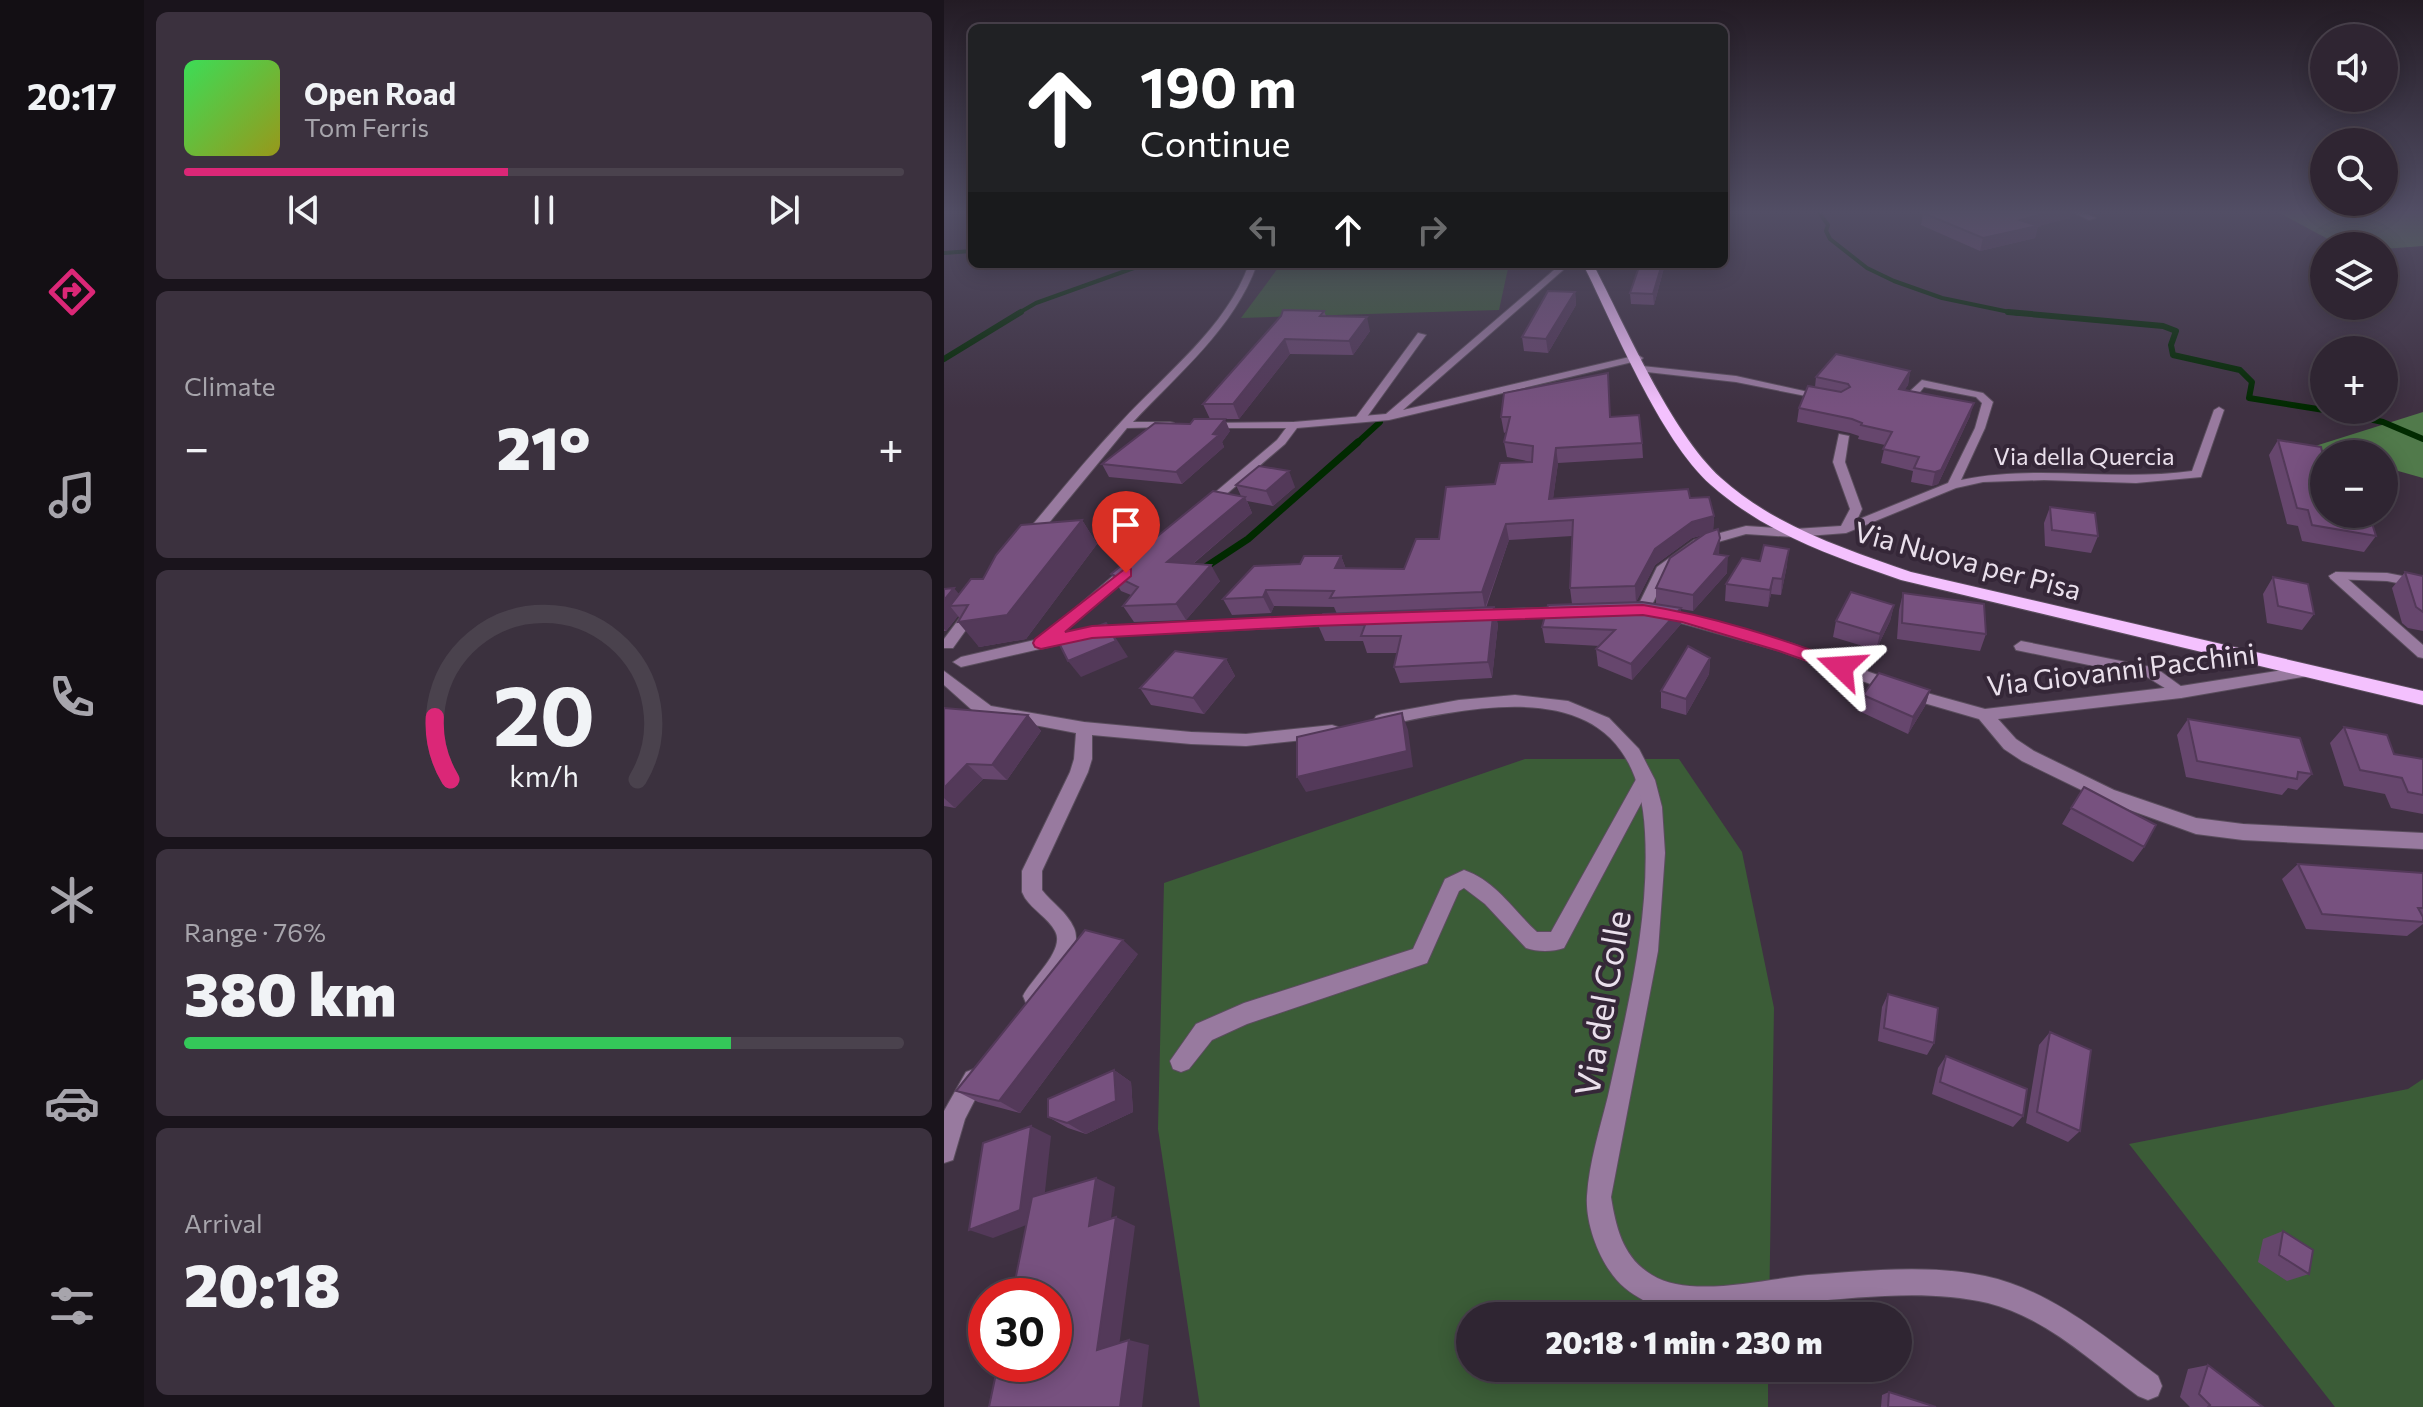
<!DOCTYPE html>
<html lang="en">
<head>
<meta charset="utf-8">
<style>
	:root { --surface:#2f2532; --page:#3b313e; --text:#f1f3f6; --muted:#a7a5ac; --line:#4a424d; --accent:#db2777 }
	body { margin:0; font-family:Commissioner,sans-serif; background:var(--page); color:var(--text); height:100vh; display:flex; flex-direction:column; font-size:30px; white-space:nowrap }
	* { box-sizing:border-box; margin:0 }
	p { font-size:26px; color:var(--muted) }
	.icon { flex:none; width:44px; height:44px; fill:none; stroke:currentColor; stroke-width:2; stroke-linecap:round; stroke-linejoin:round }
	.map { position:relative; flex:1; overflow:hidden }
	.panel { display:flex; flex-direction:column; gap:12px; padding:12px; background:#1a141c; width:800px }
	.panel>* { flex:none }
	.guide { position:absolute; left:24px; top:24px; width:760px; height:244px; border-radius:12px; box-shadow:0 4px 20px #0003,0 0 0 2px var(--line); background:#202124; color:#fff; overflow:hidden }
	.buttons { position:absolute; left:1366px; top:24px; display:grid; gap:16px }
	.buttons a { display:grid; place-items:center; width:88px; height:88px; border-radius:50%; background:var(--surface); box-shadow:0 4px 20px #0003,0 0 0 2px var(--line); font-size:40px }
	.speed { position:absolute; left:24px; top:1278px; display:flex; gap:16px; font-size:40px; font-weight:700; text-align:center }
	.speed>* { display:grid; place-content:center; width:104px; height:104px; border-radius:50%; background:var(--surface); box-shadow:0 4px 20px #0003,0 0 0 2px var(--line); line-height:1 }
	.speed .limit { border:12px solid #d22; background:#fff; color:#111 }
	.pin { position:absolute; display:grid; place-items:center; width:68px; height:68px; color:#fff; margin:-82px -34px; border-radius:50% 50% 50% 0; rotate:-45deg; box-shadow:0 0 8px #0007 }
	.pin .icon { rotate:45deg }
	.me { position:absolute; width:88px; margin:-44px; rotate:290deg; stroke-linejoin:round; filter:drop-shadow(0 0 6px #0008) }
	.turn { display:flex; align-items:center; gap:28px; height:168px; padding:0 40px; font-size:36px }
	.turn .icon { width:104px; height:104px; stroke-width:2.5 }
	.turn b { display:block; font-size:56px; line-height:68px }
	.lanes { display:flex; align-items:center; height:76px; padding:0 40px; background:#0003; justify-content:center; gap:40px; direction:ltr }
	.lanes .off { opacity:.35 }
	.big { font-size:60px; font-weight:800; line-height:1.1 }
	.panel .widget { flex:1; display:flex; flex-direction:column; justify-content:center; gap:12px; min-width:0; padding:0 28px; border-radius:12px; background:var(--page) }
	.panel .dial { align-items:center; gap:0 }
	.dial svg { height:208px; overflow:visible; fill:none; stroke:var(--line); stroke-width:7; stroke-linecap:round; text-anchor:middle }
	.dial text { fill:var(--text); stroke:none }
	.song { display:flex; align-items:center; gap:24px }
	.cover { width:96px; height:96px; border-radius:12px; background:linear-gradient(135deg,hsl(130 70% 55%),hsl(60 70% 35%)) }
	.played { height:8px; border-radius:4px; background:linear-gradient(90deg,var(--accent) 45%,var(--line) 45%) }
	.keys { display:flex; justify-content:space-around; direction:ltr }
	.heat { display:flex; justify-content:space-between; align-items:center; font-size:44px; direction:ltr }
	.charge { height:12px; border-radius:6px; background:linear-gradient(90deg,#34c759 76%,var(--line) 0) }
	.trip { position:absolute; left:512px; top:1302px; width:456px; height:80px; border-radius:40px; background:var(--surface); box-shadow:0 4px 20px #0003,0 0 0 2px var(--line); font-weight:800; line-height:80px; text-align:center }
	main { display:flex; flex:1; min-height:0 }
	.tab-bar { display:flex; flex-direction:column; width:144px; justify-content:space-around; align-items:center; background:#130f14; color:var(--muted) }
	.tab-bar .icon { width:56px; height:56px }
	.tab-bar .active { color:var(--accent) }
	.tab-bar b { font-size:36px; color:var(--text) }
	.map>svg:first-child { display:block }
	.green { fill:#3b5c37 }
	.forest { fill:#517a4b }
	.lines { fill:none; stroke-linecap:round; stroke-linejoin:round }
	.stream-far2 { stroke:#012a00; stroke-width:4 }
	.stream-far1 { stroke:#012a00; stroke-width:6 }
	.stream { stroke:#012a00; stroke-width:7 }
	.service-casing { stroke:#5a4d5d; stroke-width:2 }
	.minor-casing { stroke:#5a4d5d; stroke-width:2 }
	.primary-casing { stroke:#5a4d5d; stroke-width:2 }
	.service { fill:#987a9f; fill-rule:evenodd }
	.minor { fill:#987a9f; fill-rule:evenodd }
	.primary { fill:#f4c1fe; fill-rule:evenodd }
	.wall { fill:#66466d; fill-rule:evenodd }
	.shaded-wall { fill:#533959 }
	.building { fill:#77517f; stroke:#533959; stroke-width:2 }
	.route { fill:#db2777; stroke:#8e194d; stroke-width:2 }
	.labels { text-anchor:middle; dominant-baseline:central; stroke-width:8; stroke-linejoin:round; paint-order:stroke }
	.far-street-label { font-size:24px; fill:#eae0ec; stroke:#352738 }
	.street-label { font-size:28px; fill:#eae0ec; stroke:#352738 }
	.near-street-label { font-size:34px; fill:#eae0ec; stroke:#352738 }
</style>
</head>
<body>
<main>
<nav class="tab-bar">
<b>20:17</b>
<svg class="icon active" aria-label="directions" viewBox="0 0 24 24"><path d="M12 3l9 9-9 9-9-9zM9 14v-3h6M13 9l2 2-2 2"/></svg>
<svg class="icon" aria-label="music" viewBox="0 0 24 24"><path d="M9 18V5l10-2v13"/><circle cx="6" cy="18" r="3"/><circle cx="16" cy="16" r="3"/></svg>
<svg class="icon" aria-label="phone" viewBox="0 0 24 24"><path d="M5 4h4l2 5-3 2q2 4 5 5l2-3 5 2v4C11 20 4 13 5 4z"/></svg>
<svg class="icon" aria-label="climate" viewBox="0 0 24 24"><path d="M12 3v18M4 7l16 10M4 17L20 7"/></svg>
<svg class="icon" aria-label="car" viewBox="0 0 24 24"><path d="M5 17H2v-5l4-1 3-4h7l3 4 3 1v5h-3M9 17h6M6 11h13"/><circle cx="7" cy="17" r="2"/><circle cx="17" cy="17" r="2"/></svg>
<svg class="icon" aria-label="filters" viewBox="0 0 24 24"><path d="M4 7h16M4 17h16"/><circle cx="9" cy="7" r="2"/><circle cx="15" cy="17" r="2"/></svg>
</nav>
<section class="panel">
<div class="widget">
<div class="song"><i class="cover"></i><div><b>Open Road</b><p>Tom Ferris</p></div></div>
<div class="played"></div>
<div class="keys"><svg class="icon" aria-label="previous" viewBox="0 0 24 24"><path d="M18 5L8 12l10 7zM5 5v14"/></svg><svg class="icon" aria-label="pause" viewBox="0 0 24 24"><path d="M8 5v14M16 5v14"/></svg><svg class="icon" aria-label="next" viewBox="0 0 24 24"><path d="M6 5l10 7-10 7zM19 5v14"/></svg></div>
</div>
<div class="widget"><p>Climate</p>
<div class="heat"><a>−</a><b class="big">21°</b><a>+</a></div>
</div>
<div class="widget dial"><svg viewBox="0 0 100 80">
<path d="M14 69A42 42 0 1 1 86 69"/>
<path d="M14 69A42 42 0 0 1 8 45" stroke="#db2777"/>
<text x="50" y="56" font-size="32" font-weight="700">20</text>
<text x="50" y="72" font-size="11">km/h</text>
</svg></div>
<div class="widget"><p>Range · 76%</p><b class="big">380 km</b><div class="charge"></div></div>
<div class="widget"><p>Arrival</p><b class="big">20:18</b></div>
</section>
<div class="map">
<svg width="1479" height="1407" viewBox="0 0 1479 1407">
	<rect width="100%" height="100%" fill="#3f3142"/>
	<path class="green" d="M337 264H565L555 310 297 318Z
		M581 759H735L798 852 830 1008 825 1316H526V1368H824V1407H256L214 1129 220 883Z
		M1479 1079V1407H1391L1185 1144 1464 1089Z"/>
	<path class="forest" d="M1332 211H1479V246L1440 249V246H1397Z
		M1479 412V478L1440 467V454H1393L1368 447Z"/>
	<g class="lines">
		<path class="stream-far2" d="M874 211 884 225 882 231 886 239 923 268 950 281 998 298 1075 314
			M0 253 28 251
			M73 314 92 303 201 264"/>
		<path class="stream-far1" d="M1064 312 1219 326 1232 331 1227 345 1229 355 1296 370 1308 382 1305 398 1380 410
			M0 359 77 312
			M1382 410 1439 422 1479 439
			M412 444 436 422"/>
		<path class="stream" d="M257 570 304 539 414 442"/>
		<g class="service-casing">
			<path id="service" d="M474 333 482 335 420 421H412V417Z
				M1392 572 1443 573 1479 580V588L1443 581 1387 579 1385 576Z
				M1077 641 1212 668 1245 692 1237 698 1203 677 1072 650 1070 646Z
				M701 772 707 774 710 779 620 948C609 952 593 952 582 948L541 904 520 888 515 891 483 963 303 1024 268 1040 245 1069 237 1072 229 1069 226 1061 252 1024 300 1003 469 949 501 879 520 870C552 881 569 910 593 932H607L695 774Z"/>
		</g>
		<g class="minor-casing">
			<path id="minor" d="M1126 211H1136L1152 218 1145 220Z
				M305 264H313C291 327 234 374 189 422H226L230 423V427L183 428 90 541H80V535C112 497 143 458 177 422 222 373 282 328 305 264Z
				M617 264H626L459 410 694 355 699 358 697 360 445 420 353 428 341 444 265 509H257L255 506 333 440 342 428H262L258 427V423L350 422 442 414Z
				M698 366 792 376 887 397 882 400 792 382 694 371 693 369Z
				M978 380 1039 393 1049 402 1041 428 1017 480C1094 464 1171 482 1248 471L1270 410 1275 407 1280 410 1257 477 1192 483 1100 480 1039 482 1012 488 902 533 850 537 802 534 760 546 724 572 704 613H694L692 610 713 567 750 540 802 526 850 529 897 526 906 509 889 462 895 434 905 436 901 462 918 509 913 520 1004 483 1031 428 1038 403 1032 397 980 387 972 397H964V393Z
				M188 563 193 564V570L117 634 148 627 398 615 405 620 398 625 148 637 17 667 9 662 17 657 95 639 183 564Z
				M1392 572 1397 573 1479 645V658L1474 657 1387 579 1385 576Z
				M29 605 34 607 36 610 34 613 9 648H0V639L24 607Z
				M622 607 629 612 627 615 533 620 526 615 533 610Z
				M717 608 846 643 983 693 1041 709 1237 686 1364 666 1369 667 1372 671 1369 675 1364 676 1237 698 1054 719 1072 739 1090 751 1170 790 1252 818 1299 824 1479 833V849L1299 840 1252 834 1158 800 1078 761 1060 749 1035 719 973 701 836 651 712 616 710 613 712 610Z
				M0 671 47 706 140 722 247 732 302 734 388 725 394 727 396 731 394 735 388 737 302 746 247 744 148 735V759L144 772 98 871V890C108 903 123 912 130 928 140 949 110 998 90 1006L82 1003 79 996C87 979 122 950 111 931 104 918 89 910 81 898L78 892V871L126 772 130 759 132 733 38 715 28 710 0 685Z
				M571 695 624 701 665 718 695 749 711 780 718 807 721 853 714 951 667 1197C672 1228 679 1258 708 1275 746 1299 821 1279 864 1275 923 1271 983 1264 1041 1276 1107 1290 1161 1337 1214 1376L1218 1386 1214 1396 1204 1400 1194 1396C1148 1362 1101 1317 1044 1303 985 1289 920 1297 860 1302 803 1308 730 1329 681 1288 658 1269 641 1226 643 1196 645 1163 656 1128 664 1096 683 1010 706 921 701 832 693 672 550 702 438 726L432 724 430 720 432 716 438 714 515 700Z
				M30 1069 38 1072 41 1080 21 1119 9 1160 0 1163V1111L22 1072Z"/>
		</g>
		<g class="primary-casing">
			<path id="primary" d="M639 264H649C682 327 726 431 777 478 830 526 901 549 967 572L1479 691V705L957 580C890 557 821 533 767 485 715 438 671 328 639 264Z"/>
		</g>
		<use href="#service" class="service"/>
		<use href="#minor" class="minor"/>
		<use href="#primary" class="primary"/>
	</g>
	<path class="wall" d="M979 213 1126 218 1094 226 1091 238 1036 251 977 225Z
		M696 264H721L710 305 687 304 686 293Z
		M631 292 632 305 604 353 580 351 578 337Z
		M380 311 382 316 426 331 409 355 346 354 295 419H266L259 404 337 316Z
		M966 371 964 385 960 390 1026 416 994 484 988 486 967 482 969 471 937 463 941 445 914 439 915 436 906 433 853 422 855 408 871 387 872 377Z
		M667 416 698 443 699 458 614 463 609 498H746L770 516 769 531 775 555 783 573 749 611 737 609V624L688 680 654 666 652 649 656 646 601 643 598 627 628 604 626 588 628 536 565 540 542 608 554 624 548 678 456 683 450 667 453 653H423L419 641H381L374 625 393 614 390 607 330 606 327 613 288 615 279 599 356 564 397 556 402 569H460L495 539 551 484 588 462 563 457 560 442 562 432 560 433 557 417ZM759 535 712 588V604L692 602 711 565 748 538Z
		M286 431 278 442 280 447 238 484 165 477 158 464Z
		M1334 440 1380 514 1432 536 1420 552 1358 541 1354 526 1343 524 1325 455Z
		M292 485 351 487 329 506 303 501 308 513 249 564 276 581 242 620 190 622 179 606 187 595 177 591 167 574 297 496Z
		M1106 507 1154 536 1147 553 1101 546 1100 523Z
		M138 520 153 544 82 639 35 647 14 616 2 631H0V589L15 594 39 579Z
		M843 565 837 595 827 594 824 607 781 601 782 584Z
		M1461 572 1479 576V631L1464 628 1458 623 1448 588Z
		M1329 577 1370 614 1358 630 1323 623 1319 594Z
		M959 593 1042 634 1036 651 953 639 955 610Z
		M950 605 946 621 932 650 889 637 892 621Z
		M766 658 765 674 742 715 717 708V691Z
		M282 659 291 676 260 714 207 705 196 688Z
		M986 690 981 706 964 734 915 711 919 695Z
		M0 708 84 715 97 731 63 780 39 779 11 808 0 806Z
		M1244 719 1368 774 1353 790 1344 788 1338 795 1242 777 1233 735Z
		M1400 727 1450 754 1479 759V814L1447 808 1441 794 1400 786 1386 743Z
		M1140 787 1200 847 1189 862 1118 824Z
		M1354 864 1479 873V924L1463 936 1362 929 1338 879Z
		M194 954 76 1113 34 1102 12 1091Z
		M944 994 990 1043 983 1055 934 1041 938 1007Z
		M1106 1032 1136 1131 1124 1142 1082 1123 1095 1045Z
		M1002 1056 1079 1116 1069 1127 988 1094 994 1068Z
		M170 1070 187 1082 189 1112 142 1134 124 1128 104 1117Z
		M1339 1231 1365 1274 1343 1281 1314 1262 1319 1239Z
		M1264 1365 1319 1407H1246L1236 1397 1244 1369Z
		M945 1392 992 1407H937L938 1395Z"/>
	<path class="shaded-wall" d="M1110 211H1128L1126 218 1094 226 1091 238 1036 251 1039 238 1076 220Z
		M718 264H721L710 305 709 294Z
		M631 292 632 305 604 353 602 339Z
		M423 317 426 331 409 355 405 341Z
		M341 339 346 354 295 419 289 404Z
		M966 371 964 385 953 402 955 389Z
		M1030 403 1026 416 994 484 988 486 991 472Z
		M281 419 286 431 278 442 280 447 238 484 232 472 269 434Z
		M612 448 614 463 607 514 605 499Z
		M345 471 351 487 329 506 322 491Z
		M301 497 308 513 232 578 223 562Z
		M770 516 769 532 748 538 711 565 692 602 691 586 711 549 748 522Z
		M138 520 153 544 82 639 35 647 14 622Z
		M562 524 565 540 541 608 538 592Z
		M776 538 775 554 769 571 770 554Z
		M845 549 843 565 837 595 838 579Z
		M397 556 403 572 391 568Z
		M784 556 783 573 749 611V595Z
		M267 565 276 581 242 620 232 604Z
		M829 578 827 594 824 607 826 590Z
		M10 588 24 605 6 606 14 616 2 631 0 629V600Z
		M322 590 330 606 327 613 319 597Z
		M950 605 946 621 932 650 936 634Z
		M550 607 554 624 548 678 544 662Z
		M737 608V624L688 680 687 664Z
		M162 623 184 657 137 677 124 661Z
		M766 658 765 674 742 715V699Z
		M282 659 291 676 260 714 249 698Z
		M986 690 981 706 964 734 969 717Z
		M458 713 464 730 469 767 362 792 353 777Z
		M84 715 97 731 63 780 48 765Z
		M23 764 39 779 11 808 0 798V788Z
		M179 940 194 954 76 1113 55 1101Z
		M170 1070 187 1082 189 1112 142 1134 123 1123Z
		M87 1126 107 1136 98 1219 49 1238 25 1230Z
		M152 1178 171 1187 165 1234 145 1226Z
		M172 1217 191 1226 174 1354 153 1350Z
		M185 1340 205 1345 198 1407H176Z"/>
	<path class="building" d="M985 211H1110L1076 220 1094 226 1039 238 979 213Z
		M696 264H718L709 294 686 293Z
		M604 291 631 292 602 339 578 337Z
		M339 310 380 311 376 316 423 317 405 341 341 339 289 404H259L337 316Z
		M892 354 966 371 955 389 1030 403 997 470 991 472 970 468 975 457 939 449 948 432 917 425 918 423 908 419 855 408 864 386 897 392 906 387 904 384 872 377Z
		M664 373 666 417 695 415 698 443 612 448 605 499 744 489 746 498 765 497 770 516 748 522 711 549 691 586 626 588 629 520 562 524 538 592 386 598 390 591 322 590 319 597 279 599 310 566 356 564 360 556H397L391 568 460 569 472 539H495L502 487 551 484 556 463 588 462 589 446 560 442 566 417H557L560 393Z
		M250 419H281L269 434 275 435 232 472 158 464 211 423 246 424Z
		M1334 440 1377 447 1380 460V514H1425L1432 536 1368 525 1364 510 1353 508Z
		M315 466 345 471 322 491 292 485Z
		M269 491 301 497 223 562 267 565 232 604 179 606 194 587 167 574Z
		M1106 507 1151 513 1154 536 1108 530Z
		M138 520 63 615 14 622 24 605 6 606 27 579H39L52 555 77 525Z
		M774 529 776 538 770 554 784 556 749 595 712 588 726 558 762 533Z
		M820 545 845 549 838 579 829 578 826 590 782 584 798 558 816 561Z
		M1461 572 1479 576V612L1472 607Z
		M1329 577 1364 584 1370 614 1334 606Z
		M10 588 0 600V589Z
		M907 592 950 605 936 634 892 621Z
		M959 593 1040 604 1042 634 958 623Z
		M698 602 737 608 687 664 652 649 671 630 598 627 604 605Z
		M550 607 544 662 450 667 457 636H417L421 625H374L379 614Z
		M162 623 172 641 124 661 114 641Z
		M744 646 766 658 742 699 717 691Z
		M231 651 282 659 249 698 196 688Z
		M935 673 986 690 969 717 919 695Z
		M0 708 84 715 48 765 23 764 0 788Z
		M458 713 463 751 353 777V737Z
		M1244 719 1356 738 1368 774 1354 772 1353 779 1253 761Z
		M1400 727 1443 735 1450 754 1479 759V795L1464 792 1458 778 1416 770Z
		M1140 787 1212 825 1200 847 1127 808Z
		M1354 864 1479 873V908H1474L1479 917V922L1378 914Z
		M141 930 179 940 55 1101 12 1091Z
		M944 994 994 1008 990 1043 940 1028Z
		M1106 1032 1147 1050 1136 1131 1093 1112Z
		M1002 1056 1083 1089 1079 1116 996 1082Z
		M170 1070 172 1101 123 1123 104 1117V1099Z
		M87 1126 76 1210 25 1230 39 1143Z
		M152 1178 145 1226 172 1217 153 1350 185 1340 176 1407H45L54 1364H110V1296H68L88 1197Z
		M1339 1231 1369 1250 1365 1274 1335 1255Z
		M1264 1365 1319 1407H1264L1266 1405 1255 1394Z
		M945 1392 992 1407H944Z"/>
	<linearGradient id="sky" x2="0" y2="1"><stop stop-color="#231b24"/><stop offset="0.52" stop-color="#524e65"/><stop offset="1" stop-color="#524e65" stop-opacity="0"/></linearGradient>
	<rect width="1479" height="408" fill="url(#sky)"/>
	<path class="route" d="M182 568 187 569V576L121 632 148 626 370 615 699 605C769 616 836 638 903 663L905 667 897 673 835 651 738 622 699 615 370 626 148 638 97 649 91 647 89 643 91 639Z"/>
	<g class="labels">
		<g class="far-street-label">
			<text x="1140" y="455">Via della Quercia</text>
		</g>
		<g class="street-label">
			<text transform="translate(1024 560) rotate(15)">Via Nuova per Pisa</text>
			<text transform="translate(1177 669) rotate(-7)">Via Giovanni Pacchini</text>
		</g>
		<g class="near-street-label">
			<text transform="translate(657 1003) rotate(-80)">Via del Colle</text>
		</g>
	</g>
</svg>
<div class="buttons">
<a><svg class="icon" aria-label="sound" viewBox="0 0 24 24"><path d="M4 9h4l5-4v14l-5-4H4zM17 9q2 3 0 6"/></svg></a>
<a><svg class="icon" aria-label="search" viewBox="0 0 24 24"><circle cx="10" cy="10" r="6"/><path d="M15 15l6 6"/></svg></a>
<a><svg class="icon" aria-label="layers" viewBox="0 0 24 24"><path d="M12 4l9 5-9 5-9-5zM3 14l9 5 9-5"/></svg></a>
<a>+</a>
<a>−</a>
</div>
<div class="speed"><div class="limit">30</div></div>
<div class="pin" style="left:182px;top:573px;background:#d93025"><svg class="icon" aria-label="arrive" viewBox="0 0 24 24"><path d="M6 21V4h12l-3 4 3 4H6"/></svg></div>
<svg class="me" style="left:897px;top:667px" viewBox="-20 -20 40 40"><path d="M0-17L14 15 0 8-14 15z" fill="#db2777" stroke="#fff" stroke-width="4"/></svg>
<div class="trip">20:18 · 1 min · 230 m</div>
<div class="guide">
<div class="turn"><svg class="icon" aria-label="ahead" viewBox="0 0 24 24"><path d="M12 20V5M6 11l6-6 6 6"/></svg><div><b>190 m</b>Continue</div></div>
<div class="lanes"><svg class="icon off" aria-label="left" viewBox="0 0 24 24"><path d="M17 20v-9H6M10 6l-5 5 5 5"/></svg><svg class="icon" aria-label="ahead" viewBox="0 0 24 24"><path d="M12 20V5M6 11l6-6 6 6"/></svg><svg class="icon off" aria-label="right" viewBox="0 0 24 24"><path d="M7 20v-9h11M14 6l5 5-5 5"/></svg></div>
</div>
</div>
</main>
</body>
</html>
